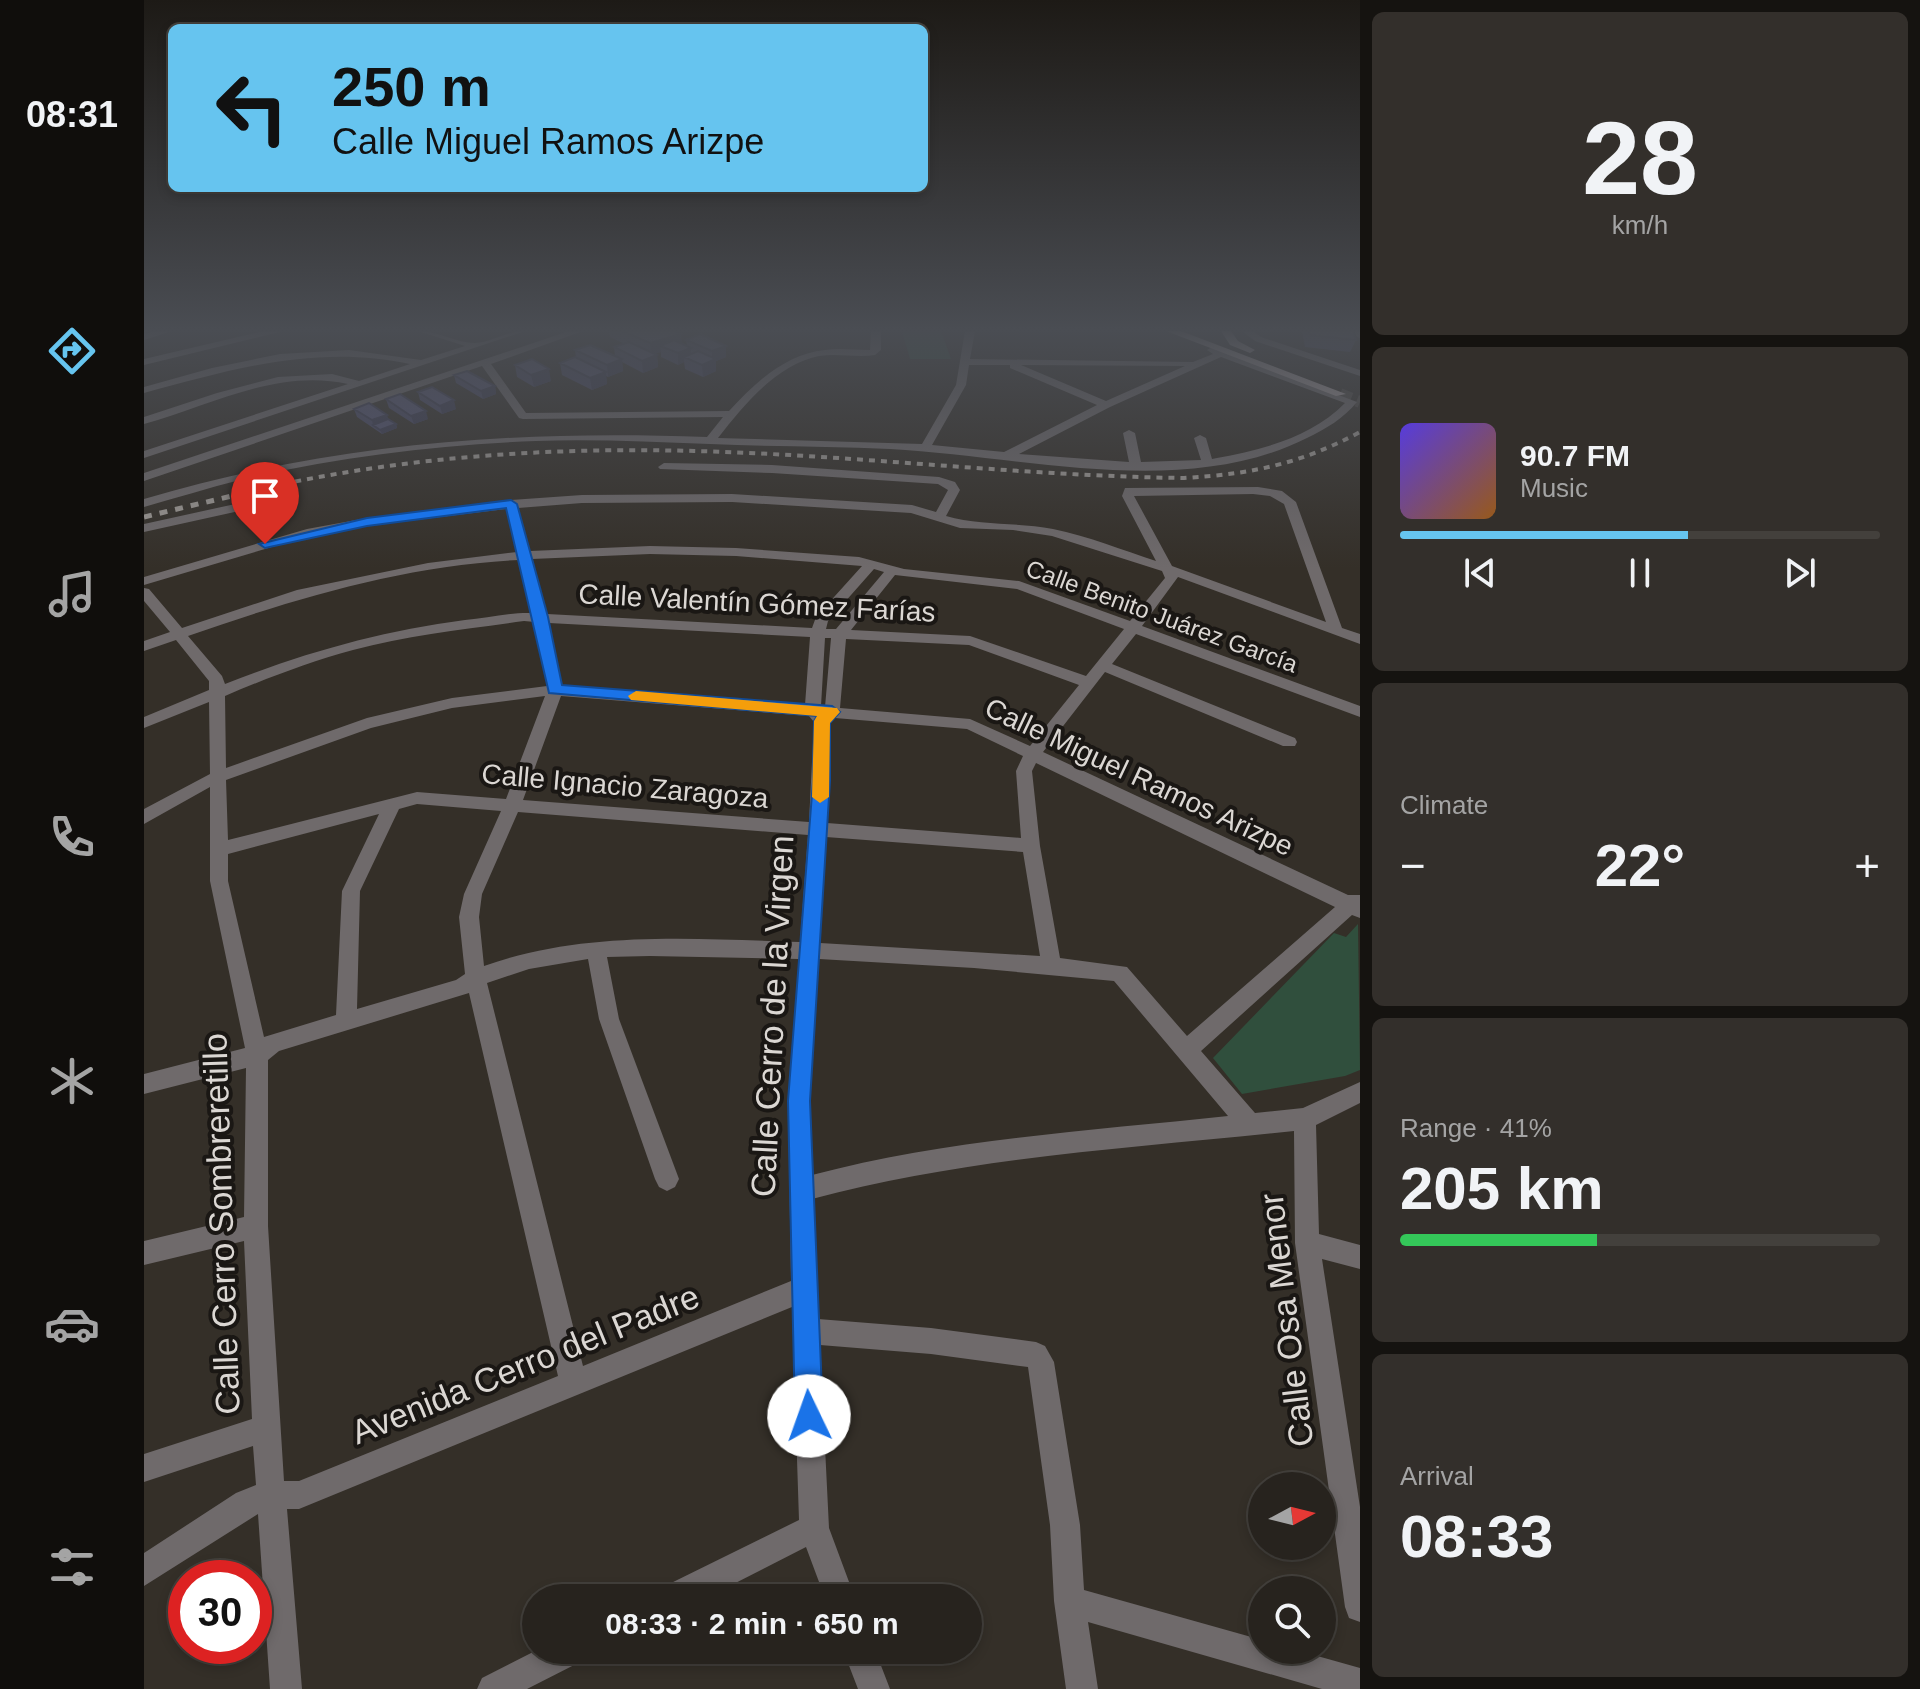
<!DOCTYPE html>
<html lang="en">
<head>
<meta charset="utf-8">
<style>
	:root { --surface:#27231e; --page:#332f2b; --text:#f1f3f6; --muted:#a4a4a4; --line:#43403c; --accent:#66c4ef }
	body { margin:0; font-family:Helvetica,sans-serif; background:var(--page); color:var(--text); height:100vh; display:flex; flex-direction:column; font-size:30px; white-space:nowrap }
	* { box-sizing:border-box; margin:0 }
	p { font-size:26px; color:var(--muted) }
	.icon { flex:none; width:44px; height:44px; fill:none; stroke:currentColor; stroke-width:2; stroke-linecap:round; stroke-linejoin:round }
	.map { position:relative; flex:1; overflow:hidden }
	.details { display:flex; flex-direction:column; gap:12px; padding:12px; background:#151310; width:560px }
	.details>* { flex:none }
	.guide { position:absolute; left:24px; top:24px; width:760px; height:168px; border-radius:12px; box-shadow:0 4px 12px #0003,0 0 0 2px var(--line); background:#66c4ef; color:#111; overflow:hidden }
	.needle { width:52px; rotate:83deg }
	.controls { position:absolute; left:1104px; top:1472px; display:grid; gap:16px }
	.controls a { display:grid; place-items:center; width:88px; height:88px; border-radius:50%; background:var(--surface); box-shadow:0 4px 12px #0003,0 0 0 2px var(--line); font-size:40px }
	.speed { position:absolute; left:24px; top:1560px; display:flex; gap:16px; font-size:40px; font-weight:700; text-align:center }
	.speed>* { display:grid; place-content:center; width:104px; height:104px; border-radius:50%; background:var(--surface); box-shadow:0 4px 12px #0003,0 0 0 2px var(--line); line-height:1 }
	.speed .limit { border:12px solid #d22; background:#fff; color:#111 }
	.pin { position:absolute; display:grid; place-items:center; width:68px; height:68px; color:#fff; margin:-82px -34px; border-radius:50% 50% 50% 0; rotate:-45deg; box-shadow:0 0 8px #0007 }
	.pin .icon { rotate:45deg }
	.me { position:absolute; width:88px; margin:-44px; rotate:357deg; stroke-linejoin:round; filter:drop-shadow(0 0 6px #0008) }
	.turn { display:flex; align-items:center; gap:28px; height:168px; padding:0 32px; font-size:36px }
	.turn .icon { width:104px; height:104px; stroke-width:2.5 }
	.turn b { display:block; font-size:56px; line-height:68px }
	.big { font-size:60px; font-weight:600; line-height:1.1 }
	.details .widget { flex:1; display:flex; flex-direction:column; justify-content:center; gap:12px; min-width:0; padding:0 28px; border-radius:12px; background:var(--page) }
	.details .dial { align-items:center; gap:0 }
	.dial b { font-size:104px; line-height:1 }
	.song { display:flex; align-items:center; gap:24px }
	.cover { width:96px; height:96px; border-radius:12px; background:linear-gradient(135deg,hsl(250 70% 55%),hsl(30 70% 35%)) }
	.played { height:8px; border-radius:4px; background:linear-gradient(90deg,var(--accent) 60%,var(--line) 60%) }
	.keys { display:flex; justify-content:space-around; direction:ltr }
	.heat { display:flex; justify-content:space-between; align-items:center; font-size:44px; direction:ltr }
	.charge { height:12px; border-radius:6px; background:linear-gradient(90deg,#34c759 41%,var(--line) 0) }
	.trip { position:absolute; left:378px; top:1584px; width:460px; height:80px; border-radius:40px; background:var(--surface); box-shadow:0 4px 12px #0003,0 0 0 2px var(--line); font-weight:600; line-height:80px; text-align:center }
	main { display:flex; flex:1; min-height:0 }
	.tab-bar { display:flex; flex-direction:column; width:144px; justify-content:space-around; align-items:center; background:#100e0c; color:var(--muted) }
	.tab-bar .icon { width:56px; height:56px }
	.tab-bar .active { color:var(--accent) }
	.tab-bar b { font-size:36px; color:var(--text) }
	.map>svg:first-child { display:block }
	.green { fill:#304f3d }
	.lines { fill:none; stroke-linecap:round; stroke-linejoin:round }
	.major-tunnel { stroke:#4d4842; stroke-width:12; stroke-dasharray:12 6; stroke-linecap:butt }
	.minor { fill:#6f6a6b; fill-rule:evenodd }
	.major { fill:#afa4a5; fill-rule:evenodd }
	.rail-far1 { stroke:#a09b96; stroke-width:4; stroke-dasharray:6 6; stroke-linecap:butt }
	.rail { stroke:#a09b96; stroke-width:5; stroke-dasharray:8 8; stroke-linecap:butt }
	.wall { fill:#484865 }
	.shaded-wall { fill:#3b3b52 }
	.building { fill:#545475; stroke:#3b3b52; stroke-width:2 }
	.route { fill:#1a73e8; stroke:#114b97; stroke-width:2 }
	.slow { fill:#f59e0b }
	.labels { text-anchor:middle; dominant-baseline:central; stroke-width:8; stroke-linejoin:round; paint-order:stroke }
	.far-street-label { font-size:24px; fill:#dbd7d3; stroke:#1a1714 }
	.street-label { font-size:28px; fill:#dbd7d3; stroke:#1a1714 }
	.near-street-label { font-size:34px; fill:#dbd7d3; stroke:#1a1714 }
</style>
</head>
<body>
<main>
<nav class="tab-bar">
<b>08:31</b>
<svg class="icon active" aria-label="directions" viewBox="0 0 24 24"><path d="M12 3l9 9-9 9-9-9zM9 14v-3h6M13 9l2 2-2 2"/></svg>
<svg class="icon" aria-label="music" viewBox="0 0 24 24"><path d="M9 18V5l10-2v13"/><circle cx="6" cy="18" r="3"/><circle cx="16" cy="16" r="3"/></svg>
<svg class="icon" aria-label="phone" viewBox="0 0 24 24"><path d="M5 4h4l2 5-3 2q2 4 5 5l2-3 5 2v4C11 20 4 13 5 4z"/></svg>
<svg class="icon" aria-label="climate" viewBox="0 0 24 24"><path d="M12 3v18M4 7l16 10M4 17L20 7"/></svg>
<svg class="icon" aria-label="car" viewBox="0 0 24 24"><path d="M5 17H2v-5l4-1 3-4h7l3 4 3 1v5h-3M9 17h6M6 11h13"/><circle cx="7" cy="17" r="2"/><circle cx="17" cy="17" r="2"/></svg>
<svg class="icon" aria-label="filters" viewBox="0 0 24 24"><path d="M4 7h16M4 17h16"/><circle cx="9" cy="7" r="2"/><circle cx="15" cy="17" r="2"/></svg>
</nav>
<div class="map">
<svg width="1216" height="1689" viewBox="0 0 1216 1689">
	<rect width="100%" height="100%" fill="#342f28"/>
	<path class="green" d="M758 331H797L807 359H766Z
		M1214 924 1216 1070 1201 1076 1098 1094 1069 1058 1190 933 1202 937Z"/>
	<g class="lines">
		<path class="major-tunnel" d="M1196 394 1216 402"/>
		<path class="minor" d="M12 331H28L0 340V334Z
			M120 331H140L0 365V359Z
			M274 331C294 331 313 343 331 343 348 342 363 331 381 331L0 458V451L204 384C133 368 66 406 0 424V417L73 393 134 377 188 374 215 381 266 364C173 344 89 369 0 393V387L68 368 136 354 205 350 277 360 321 346Z
			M425 331H439L347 364 382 413 585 411C611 383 641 354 681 350 695 348 711 350 726 350L727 331H737V350L731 355C713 358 694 353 675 356 632 365 600 405 574 438L778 444 812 385 821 331H831L826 359 1049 362 1069 354 1063 350 1068 347 1213 402C1200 418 1182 429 1163 438 1040 500 878 456 746 449 686 446 626 447 566 444 508 442 450 439 392 441 292 445 193 457 96 480 64 488 32 498 0 507V499C190 443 366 430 563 437L579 417 379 419 375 418 338 366 0 481V473ZM1077 357 1201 403C1168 437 1118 450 1073 458L1068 459 1062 438 1056 435 1050 438 1057 460 997 462 991 433 985 430 979 433 985 462 875 454 966 407ZM825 365H866V368L953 405 860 452 788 445 822 385ZM877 365 1041 366 962 401Z
			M1098 331H1109L1117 337 1216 370V376L1111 341Z
			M1210 331H1216V338L1213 337Z
			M520 463 628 465 795 477 811 482 816 490 802 516C836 526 874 522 909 529 944 536 978 550 1012 561L978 496 981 488 1114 487 1138 491 1152 502 1198 628 1216 634V644L1034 577 998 626 1216 706V717L992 634 968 664 1151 738 1153 742 1151 746H1139L961 672 899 752 1204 895H1216V918L1208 915 1057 1051 1111 1113 1159 1108 1216 1082V1103L1172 1125 1175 1234 1216 1245V1269L1178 1259 1216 1507V1622L1205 1618 1201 1607 1151 1243 1150 1131C990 1148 825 1157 668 1199L674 1319 787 1328 892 1342 901 1346 910 1362 936 1525 940 1590 1118 1640V1650H1152L1216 1668V1689H1178L944 1622 954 1689H922L910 1601 906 1525 884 1367 787 1354 676 1345 685 1528 711 1598H681L662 1547 562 1598H515L519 1587 655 1520 648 1307 155 1509H143L158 1689H126L114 1514 0 1586V1553L92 1493 112 1485 109 1446 0 1482V1454L108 1419 100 1241 0 1265V1241L100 1217 102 1068 0 1094V1074L101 1048 66 881V787L0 824V809L66 774 65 702 0 728V717L65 690V681L32 640 0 651V641L26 632 0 601V588L5 589 38 628 153 590 284 563 373 552 362 509 223 526 165 536 0 585V577L163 529 223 518 367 500 438 495 588 494 768 505 792 512 804 490 794 484 628 473 516 469 514 467ZM1109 494 1126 496 1140 504 1182 622 1028 566 990 496ZM588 502 767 513 816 528 869 530 908 536 1018 571 1021 578 986 621 875 581 760 569 715 557 592 548 506 546 386 551 374 508 438 503ZM506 554 592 556 718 566 672 617 668 628 403 614 388 559ZM375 560 389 613C367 612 343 618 321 620 237 631 159 653 81 684L78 676 44 636C150 599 262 565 375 560ZM730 569 740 572 692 629H682L684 621ZM751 575 873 589 980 629 942 676 826 636 707 630ZM380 621 391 622 403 686 308 698 223 718 82 768 81 696C123 678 165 662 209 650 265 635 323 629 380 621ZM405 623 666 637 661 705 418 685ZM681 638H687L681 707 677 706ZM702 639 825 645 935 685 886 746 826 719 696 708ZM401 696 362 799 273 792 84 840 82 780 227 728 308 708ZM417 696 665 716 670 722 665 822 379 800ZM691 718 823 729 879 756 872 771 877 838 683 823 686 723ZM892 763 1191 907 1043 1036 983 967 916 958 896 846 888 771ZM273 804 357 811 320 894 315 917 321 974 312 980 213 1009 216 891 255 809ZM374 812 664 835 656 942C551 939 441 930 340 966L335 917 338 894ZM235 814 198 891 192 1015 120 1037 84 881V854ZM682 837 879 852 896 956 676 943ZM506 956 655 959 644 1101 647 1281 439 1366 343 983 385 969 444 959 455 1019 511 1179 515 1187 523 1191 531 1187 535 1179 475 1019 463 957ZM675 959 830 968 970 981 1084 1116C945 1131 803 1139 668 1175L666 1101ZM325 993 414 1376 155 1481H140L124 1226V1060L135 1051Z
			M141 493 145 494V500L0 532V524Z
			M393 1650H443L438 1661 383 1689H333L338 1678Z
			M699 1650H731L746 1689H714Z"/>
		<path class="major" d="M1022 331H1037L1202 394 1192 396Z
			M1077 331H1087L1094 341 1111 350 1106 353 1086 345Z"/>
		<path class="rail-far1" d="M116 489C258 457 404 447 550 451 713 455 876 476 1040 478 1108 474 1156 464 1216 432"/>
		<path class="rail" d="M0 517 125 487"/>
	</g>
	<path class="wall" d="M465 331H531L537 344 543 346 542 340 582 357 572 361V371L559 377 541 369 540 362 534 365 517 357V352L510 354 513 355 514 367 499 373 478 362 479 371 464 377 462 376 463 384 448 390 418 375 416 363 432 358 431 350 471 356 470 347 481 344 466 337Z
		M1158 331H1209L1212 340 1206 352 1161 347Z
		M371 365 407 381 390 387 373 377Z
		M310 375 351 386 352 394 339 399 312 383Z
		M274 392 312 409 298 414 276 400Z
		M242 399 284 419 270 424 245 408Z
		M210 409 244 419 252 424 253 428 238 434 213 417Z"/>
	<path class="shaded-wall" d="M537 334 538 345 516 346 517 352 507 355 506 343Z
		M582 346V357L572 361V371L559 377 558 365 568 361V351Z
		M547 348V359L540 357V362L534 365V353Z
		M513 355 514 367 499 373 498 361Z
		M478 359 479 371 464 377 463 365Z
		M405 369 407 381 390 387 387 375Z
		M462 372 463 384 448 390 446 378Z
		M351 386 352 394 339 399 337 391Z
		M310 400 312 409 298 414 296 406Z
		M282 411 284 419 270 424 267 416Z
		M243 415 246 423 229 425 228 420Z
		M252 424 253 428 238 434 236 430Z"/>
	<path class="building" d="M478 331H531L537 334 506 343Z
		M1165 331H1209L1212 340 1166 335Z
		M556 334 582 346 568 351 542 340Z
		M530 340 547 348 534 353 516 346Z
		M485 342 513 355 498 361 470 347Z
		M446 345 478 359 463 365 431 350Z
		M554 351 572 359 558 365 540 357Z
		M431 357 462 372 446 378 416 363Z
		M388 359 405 369 387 375 371 365Z
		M323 371 351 386 337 391 310 375Z
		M288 387 310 400 296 406 274 392Z
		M256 394 282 411 267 416 242 399Z
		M225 403 243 415 228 420 210 409Z
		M244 419 252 424 236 430 229 425Z"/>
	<linearGradient id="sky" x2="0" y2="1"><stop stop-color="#1d1a16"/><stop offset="0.58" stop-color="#4a4d53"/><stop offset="1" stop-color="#4a4d53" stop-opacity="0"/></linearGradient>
	<rect width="1216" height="568" fill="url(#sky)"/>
	<path class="route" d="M367 500 373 504 404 617 418 685 688 706 696 712 686 723V781L666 1101 679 1416 674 1425 665 1430 655 1425 651 1416 644 1101 669 781 670 721 673 716 405 693 362 508 223 526 121 548 115 544 223 518Z"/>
	<path class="slow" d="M492 691 693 708 696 712 686 723 685 797 676 803 668 797 670 721 673 716 487 700 484 696Z"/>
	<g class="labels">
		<g class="far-street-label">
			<text transform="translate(1018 616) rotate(20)">Calle Benito Juárez García</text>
		</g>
		<g class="street-label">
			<text transform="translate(613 603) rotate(3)">Calle Valentín Gómez Farías</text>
			<text transform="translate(995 777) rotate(25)">Calle Miguel Ramos Arizpe</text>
			<text transform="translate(481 786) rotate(5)">Calle Ignacio Zaragoza</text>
		</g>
		<g class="near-street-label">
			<text transform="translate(628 1016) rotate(-87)">Calle Cerro de la Virgen</text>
			<text transform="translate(77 1224) rotate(-92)">Calle Cerro Sombreretillo</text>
			<text transform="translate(1142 1320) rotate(-97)">Calle Osa Menor</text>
			<text transform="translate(381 1364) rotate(-22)">Avenida Cerro del Padre</text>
		</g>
	</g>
</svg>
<div class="controls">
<a><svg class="needle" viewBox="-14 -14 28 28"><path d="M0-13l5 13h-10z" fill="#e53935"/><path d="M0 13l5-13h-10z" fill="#a4a4a4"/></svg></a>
<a><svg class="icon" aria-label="search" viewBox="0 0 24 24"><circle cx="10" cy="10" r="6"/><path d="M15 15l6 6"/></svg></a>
</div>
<div class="speed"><div class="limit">30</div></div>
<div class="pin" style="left:121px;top:544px;background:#d93025"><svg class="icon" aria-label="arrive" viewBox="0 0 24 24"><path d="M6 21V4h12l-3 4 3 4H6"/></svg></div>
<svg class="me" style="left:665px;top:1416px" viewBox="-20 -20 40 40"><circle r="19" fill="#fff"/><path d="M0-13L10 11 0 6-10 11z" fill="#1a73e8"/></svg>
<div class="trip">08:33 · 2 min · 650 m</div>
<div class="guide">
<div class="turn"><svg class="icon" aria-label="left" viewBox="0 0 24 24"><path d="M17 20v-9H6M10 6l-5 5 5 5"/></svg><div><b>250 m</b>Calle Miguel Ramos Arizpe</div></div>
</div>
</div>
<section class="details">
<div class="widget dial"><b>28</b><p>km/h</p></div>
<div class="widget">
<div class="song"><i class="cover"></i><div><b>90.7 FM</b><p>Music</p></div></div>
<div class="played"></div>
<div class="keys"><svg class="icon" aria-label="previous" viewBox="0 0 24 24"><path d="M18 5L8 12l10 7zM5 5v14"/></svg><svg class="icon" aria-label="pause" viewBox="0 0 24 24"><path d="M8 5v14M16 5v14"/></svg><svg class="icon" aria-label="next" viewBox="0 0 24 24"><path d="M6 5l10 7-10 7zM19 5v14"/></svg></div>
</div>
<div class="widget"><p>Climate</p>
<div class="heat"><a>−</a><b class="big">22°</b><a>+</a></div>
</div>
<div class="widget"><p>Range · 41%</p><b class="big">205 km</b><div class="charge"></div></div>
<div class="widget"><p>Arrival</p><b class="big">08:33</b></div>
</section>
</main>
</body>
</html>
